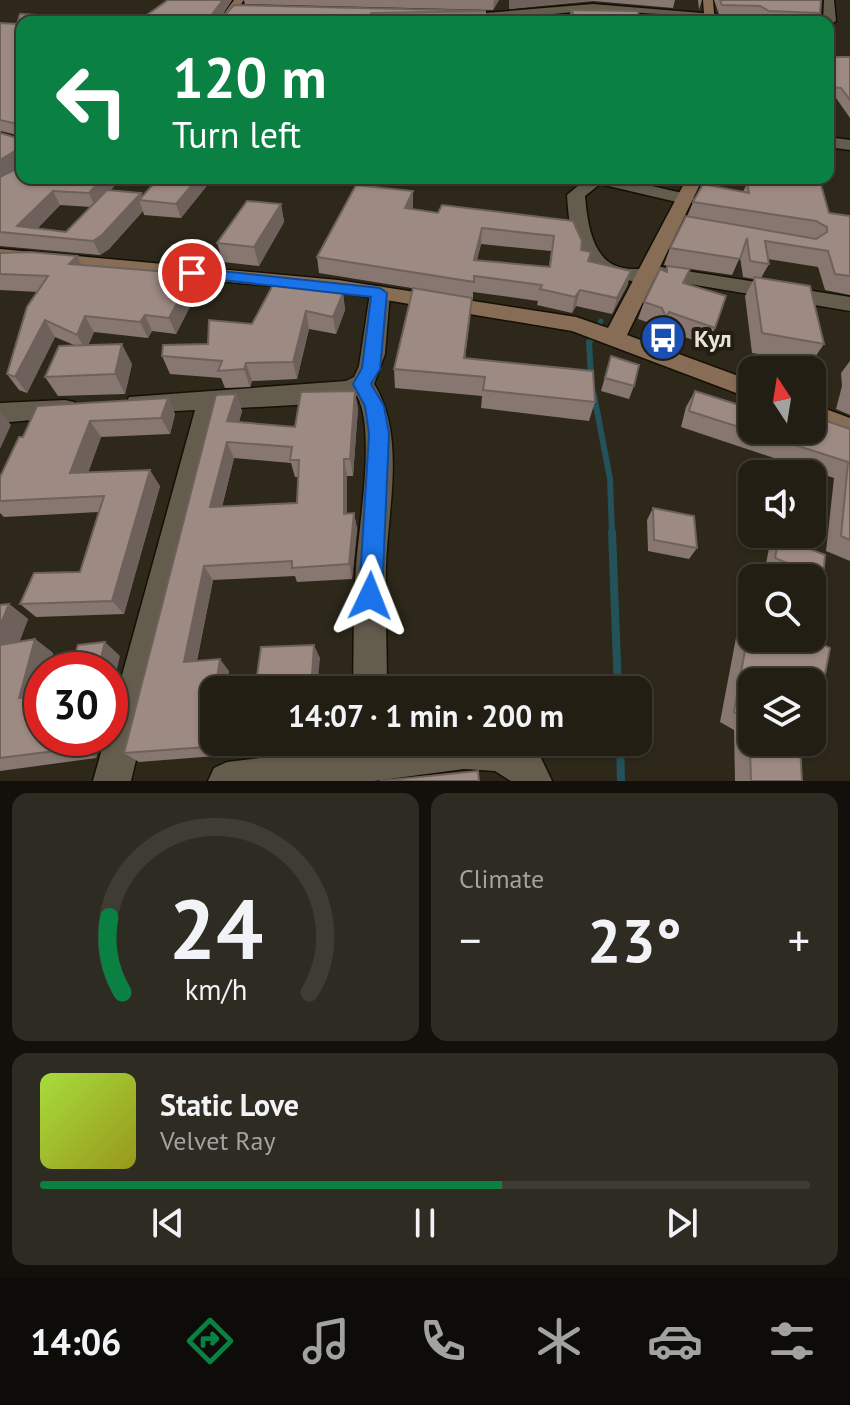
<!DOCTYPE html>
<html lang="en">
<head>
<meta charset="utf-8">
<style>
	:root { --surface:#221e14; --page:#2e2b22; --text:#f1f3f6; --muted:#a2a2a0; --line:#3f3c34; --accent:#0b8043 }
	body { margin:0; font-family:"PT Sans",sans-serif; background:var(--page); color:var(--text); height:100vh; display:flex; flex-direction:column; font-size:30px; white-space:nowrap }
	* { box-sizing:border-box; margin:0 }
	p { font-size:26px; color:var(--muted) }
	.icon { flex:none; width:44px; height:44px; fill:none; stroke:currentColor; stroke-width:2; stroke-linecap:round; stroke-linejoin:round }
	.map { position:relative; height:781px; overflow:hidden }
	.details { display:flex; flex-direction:column; gap:12px; padding:12px; background:#13100b; flex:1 }
	.details>* { flex:none }
	.top-card { position:absolute; left:16px; top:16px; width:818px; height:168px; border-radius:16px; box-shadow:0 2px 6px #0004,0 0 0 2px var(--line); background:#0b8043; color:#fff; overflow:hidden }
	.needle { width:52px; rotate:348deg }
	.controls { position:absolute; left:738px; top:356px; display:grid; gap:16px }
	.controls a { display:grid; place-items:center; width:88px; height:88px; border-radius:16px; background:var(--surface); box-shadow:0 2px 6px #0004,0 0 0 2px var(--line); font-size:40px }
	.speed { position:absolute; left:24px; top:652px; display:flex; gap:16px; font-size:40px; font-weight:700; text-align:center }
	.speed>* { display:grid; place-content:center; width:104px; height:104px; border-radius:50%; background:var(--surface); box-shadow:0 2px 6px #0004,0 0 0 2px var(--line); line-height:1 }
	.speed .limit { border:12px solid #d22; background:#fff; color:#111 }
	.pin { position:absolute; display:grid; place-items:center; width:68px; height:68px; color:#fff; margin:-34px; border:4px solid #fff; border-radius:50%; box-shadow:0 2px 8px #0007 }
	.me { position:absolute; width:88px; margin:-44px; rotate:2deg; stroke-linejoin:round; filter:drop-shadow(0 0 6px #0008) }
	.turn { display:flex; align-items:center; gap:28px; height:168px; padding:0 24px; font-size:36px }
	.turn .icon { width:104px; height:104px; stroke-width:2.5 }
	.turn b { display:block; font-size:56px; line-height:68px }
	.big { font-size:60px; font-weight:800; line-height:1.1 }
	.details .card { flex:1; display:flex; flex-direction:column; justify-content:center; gap:12px; min-width:0; padding:0 28px; border-radius:16px; background:var(--page) }
	.details .dial { align-items:center; gap:0 }
	.dial svg { height:208px; overflow:visible; fill:none; stroke:var(--line); stroke-width:7; stroke-linecap:round; text-anchor:middle }
	.dial text { fill:var(--text); stroke:none }
	.song { display:flex; align-items:center; gap:24px }
	.cover { width:96px; height:96px; border-radius:12px; background:linear-gradient(135deg,hsl(80 70% 55%),hsl(60 70% 35%)) }
	.played { height:8px; border-radius:4px; background:linear-gradient(90deg,var(--accent) 60%,var(--line) 60%) }
	.keys { display:flex; justify-content:space-around; direction:ltr }
	.heat { display:flex; justify-content:space-between; align-items:center; font-size:44px; direction:ltr }
	.details .tiles { flex:1; display:grid; gap:12px; grid-template-columns:1fr 1fr }
	.card:last-child { grid-column:span 2 }
	.trip { position:absolute; left:200px; top:676px; width:452px; height:80px; border-radius:16px; background:var(--surface); box-shadow:0 2px 6px #0004,0 0 0 2px var(--line); font-weight:800; line-height:80px; text-align:center }
	.tab-bar { display:flex; height:128px; justify-content:space-around; align-items:center; background:#0e0c08; color:var(--muted) }
	.tab-bar .icon { width:56px; height:56px }
	.tab-bar .on { color:var(--accent) }
	.tab-bar b { font-size:36px; color:var(--text) }
	.map>svg:first-child { display:block }
	.lines { fill:none; stroke-linecap:round; stroke-linejoin:round }
	.stream-far2 { stroke:#24525a; stroke-width:5 }
	.stream-far1 { stroke:#24525a; stroke-width:6 }
	.stream { stroke:#24525a; stroke-width:8 }
	.street-casing { stroke:#151004; stroke-width:3 }
	.secondary-casing { stroke:#151004; stroke-width:3 }
	.street { fill:#645d4e; fill-rule:evenodd }
	.secondary { fill:#886d56; fill-rule:evenodd }
	.wall { fill:#877770; fill-rule:evenodd }
	.shaded-wall { fill:#6e615b }
	.building { fill:#9d8a82; stroke:#6e615b; stroke-width:2; fill-rule:evenodd }
	.route { fill:#1a73e8; stroke:#114b97; stroke-width:2 }
	.labels { text-anchor:middle; dominant-baseline:central; stroke-width:8; stroke-linejoin:round; paint-order:stroke }
	.poi-label { font-size:24px; font-weight:bold; fill:#e8e4db; stroke:#231e10; text-anchor:start }
</style>
</head>
<body>
<div class="map">
<svg width="850" height="781" viewBox="0 0 850 781">
	<rect width="100%" height="100%" fill="#2d281a"/>
	<g class="lines">
		<path class="stream-far2" d="M589 344 601 321"/>
		<path class="stream-far1" d="M589 342 591 376
			M594 395 610 479 612 534"/>
		<path class="stream" d="M612 532 618 690
			M620 742 621 781"/>
		<g class="street-casing">
			<path id="street" d="M824 0H834L836 21 828 26V22H823Z
				M593 4 714 14 709 17 593 10 503 19H454L449 16Z
				M714 17 756 19 761 22H710Z
				M828 137 850 140V150L828 147Z
				M563 178H617L691 195 694 199 685 204 600 184 585 196C589 245 601 280 655 266L850 297V311L654 278 644 283C582 274 571 259 567 195L580 184Z
				M380 286 390 293 385 354 374 384C406 435 388 508 386 566 385 607 387 649 387 690H353C354 649 353 607 356 566 359 524 376 430 357 396L314 404 220 409 131 781H93L105 738H110V719L195 410 138 413 129 411 126 404 129 397 346 381 354 377 359 366 370 293Z
				M65 400 74 402 77 409 74 416 0 423V403Z
				M388 742H518L541 758 552 781H511L495 771 464 769 374 781H208L214 768 227 762Z"/>
		</g>
		<g class="secondary-casing">
			<path id="secondary" d="M234 0H244L228 22H218Z
				M703 0H713L714 13 721 22H710L704 14Z
				M687 178H703L627 335 752 381V399L572 331 338 292 0 261V249L338 280 576 317 608 328Z
				M812 404 850 418V438L812 424Z"/>
		</g>
		<use href="#street" class="street"/>
		<use href="#secondary" class="secondary"/>
	</g>
	<path class="wall" d="M168 0H232L223 14 486 11V22H137Z
		M244 0H499L493 10 245 4Z
		M509 0H675L673 8 593 1 509 9Z
		M698 0H702L699 10Z
		M714 0H821L820 13 816 22 765 21 756 16 719 14Z
		M571 10 639 22H574L570 15Z
		M20 14 74 17 76 22H22V178H122L110 190 141 193 142 197 159 178H213L181 218 144 215 143 211 109 249 100 255 0 246V23L17 24ZM1 131 17 135V138L0 133ZM60 205 91 207 66 232 37 229Z
		M828 50 832 57H850V118L836 98 828 97Z
		M752 178H822L820 181 829 213 850 216V295L825 290 818 267 768 259 769 264 761 278 824 344 811 363 752 353 745 296 754 279 743 277 740 257 732 275 664 265 670 248 687 217 693 202 743 192 747 183 751 184Z
		M281 204 284 222 259 266 223 262 217 243Z
		M413 207 412 209 438 213 573 221 581 250 588 261 631 271 627 286 612 314 576 306 572 313 537 305 538 301 473 292V298L319 273 317 257ZM481 244 551 251 549 267 477 260Z
		M0 253 82 265 198 291 176 334 152 331 148 338 94 332 88 345 132 364 125 394 58 396 45 377 74 345 55 337 27 393 19 390 7 374 38 292 0 290Z
		M667 266 684 284 715 328 707 345 662 329 660 334 656 325 638 319 644 302 666 271Z
		M343 293 345 310 336 334 309 329 297 379 252 381 250 387 225 388 221 378 170 374 162 356 208 344 252 324Z
		M470 317 465 358 595 402 589 421 481 408 482 396 395 388 394 369Z
		M611 356 634 386 629 399 601 391Z
		M850 361V415L836 409 842 386 841 373Z
		M695 391 752 430 850 429V561L826 551 834 478 681 427 686 407Z
		M236 394 242 411 239 422 295 427 358 408 353 476H347V514L354 513 357 529 352 579 297 582 295 576 213 580 197 661 229 671 226 690H214L216 756 139 762 124 753ZM234 458 291 463 295 477H298L297 503 222 507Z
		M168 398 175 414 170 434 101 437 88 473 160 486 124 614 36 617 20 604 80 572 99 512 4 517 0 513V477L23 437Z
		M653 508 697 548 689 559 648 551 647 520Z
		M779 537 823 578 812 587V578H786L765 569 769 548Z
		M9 604 28 619 19 642 35 639 53 653 49 670H42V738H101L96 758 0 771V605Z
		M752 609 810 753 801 757 802 781H735L734 730 720 722 739 622Z"/>
	<path class="shaded-wall" d="M223 0H232L217 22 213 13Z
		M494 0H499L493 10Z
		M509 0H593L509 9Z
		M74 17 76 22H66Z
		M15 151 22 165 0 178V160Z
		M103 178H122L95 207 89 193Z
		M198 178H213L181 218 176 204Z
		M53 191 60 205 31 235 17 226Z
		M413 191V207L406 224 405 208Z
		M141 193 144 201 139 200 143 211 109 249 100 255 93 241Z
		M281 204 284 222 259 266 254 247Z
		M482 228 481 244 472 276 474 260Z
		M77 256 85 272 69 264Z
		M631 271 627 286 612 314 617 298Z
		M193 274 198 291 176 334 169 318Z
		M580 290 576 306 572 313 575 297Z
		M343 293 345 310 336 334 333 317Z
		M472 298 470 317 463 377 464 358Z
		M306 311 309 329 297 379 293 362Z
		M145 315 152 331 148 338 140 322Z
		M85 316 94 332 86 351 77 335Z
		M45 320 55 337 27 393 15 377Z
		M122 344 132 364 125 394 115 374Z
		M246 363 252 381 250 387 244 369Z
		M355 391 358 408 353 476 350 459Z
		M236 394 242 411 234 438 227 421Z
		M168 398 175 414 170 434 161 418Z
		M0 411 11 425 0 449Z
		M90 421 101 437 82 489 70 473Z
		M227 442 234 458 218 523 210 507Z
		M344 459 347 476V530L344 514Z
		M150 470 160 486 124 614 112 601Z
		M354 513 357 529 352 579 349 564Z
		M204 566 213 580 194 673 184 662Z
		M9 604 28 619 13 660 0 652V626Z
		M35 639 53 653 49 670H42V700L19 698Z
		M105 642 120 656 110 699V670H98Z
		M314 645 320 658 317 690H311Z
		M220 659 229 671 226 690H215Z
		M214 695V742H218L216 756 206 747Z
		M81 738H101L96 758 78 748Z"/>
	<path class="building" d="M168 0H223L213 13 226 14 234 5 486 11 371 13 370 22H137Z
		M720 0H821L820 13 769 11 760 6 722 5Z
		M571 10 638 11 639 22H578Z
		M20 14 74 17 66 22H22V178H103L89 193 53 191 17 226 66 232 107 190 141 193 102 235 93 241 0 232V177L20 167 15 151 0 160V133L17 138 18 124 0 120V23L17 24Z
		M733 16H748L754 22H734Z
		M828 50H829L832 57H850V100L841 88 828 87Z
		M159 178H198L176 204 139 200Z
		M757 178H819L829 213 850 216V276L835 274 828 251 765 241 769 264 750 261 747 238 740 259 670 248 686 216 816 239 827 232V227L816 221 693 202 703 184 749 193 747 183 756 185Z
		M356 185 413 191 405 208 438 213 442 205 573 221 582 241 581 250 591 252 588 261 631 271 617 298 580 290 575 297 540 289 542 285 474 276V282L317 257ZM482 228 554 236 550 267 474 260Z
		M247 201 281 204 254 247 217 243Z
		M30 252 77 256 69 264 193 274 169 318 145 315 140 322 85 316 77 335 45 320 15 377 7 374 27 307 48 276 0 274V253Z
		M667 266 690 269 683 283 726 296 715 328 669 312 666 317 662 308 644 302 660 269 667 272Z
		M754 277 810 286 824 344 762 333Z
		M274 283 343 293 333 317 306 311 293 362 246 363 244 369 218 371 222 361 162 356 163 345 208 344 209 320 252 324Z
		M413 288 472 298 464 358 593 371 595 402 483 390 485 377 394 369Z
		M122 344 115 374 45 377 59 346Z
		M611 356 639 365 634 386 605 378Z
		M355 391 350 459H344V514L354 513 349 564 292 568V561L204 566 184 662 220 659 206 747 124 753 216 395 236 394 227 421 295 427 301 392ZM227 442 292 447 290 460H299L297 503 210 507Z
		M695 391 752 409V430H812V416L850 429V540L841 536 848 462 689 411Z
		M168 398 161 418 90 421 70 473 150 470 112 601 20 604 34 573 80 572 104 496 0 501V477L19 437H23L37 406Z
		M653 508 694 516 697 548 654 540Z
		M779 537 825 555 823 578 775 558Z
		M9 604 0 626V605Z
		M752 611V638H810L830 648 810 753 800 748 802 781H751L749 720 734 712ZM752 682H812V742H752Z
		M35 639 19 698 42 695V738H81L78 748 0 758V645Z
		M105 642 98 670H70L78 645Z
		M314 645 311 690H255L261 647Z
		M478 771 479 781H380Z"/>
	<path class="route" d="M192 268 380 288 387 293 380 369 371 384 384 406 389 434 382 596 379 604 370 607 362 604 359 596 369 434 365 406 353 384 362 368 371 297 187 276V269Z"/>
	<defs>
		<g id="bus-disc" transform="scale(2.3)"><circle r="9.5" fill="#1a4fb4" stroke="#231e10"/><path d="M-5-6H5V4H4V6H2V4H-2V6H-4V4H-5ZM-3.5-4V0h7V-4ZM-3.5 1.2v1.5H-2V1.2ZM2 1.2v1.5H3.5V1.2Z" fill="#fff"/></g>
	</defs>
	<g fill-rule="evenodd">
		<use href="#bus-disc" x="663" y="338"/>
	</g>
	<g class="labels">
		<g class="poi-label">
			<text x="694" y="338">Кул</text>
		</g>
	</g>
</svg>
<div class="controls">
<a><svg class="needle" viewBox="-14 -14 28 28"><path d="M0-13l5 13h-10z" fill="#e53935"/><path d="M0 13l5-13h-10z" fill="#a2a2a0"/></svg></a>
<a><svg class="icon" aria-label="sound" viewBox="0 0 24 24"><path d="M4 9h4l5-4v14l-5-4H4zM17 9q2 3 0 6"/></svg></a>
<a><svg class="icon" aria-label="search" viewBox="0 0 24 24"><circle cx="10" cy="10" r="6"/><path d="M15 15l6 6"/></svg></a>
<a><svg class="icon" aria-label="layers" viewBox="0 0 24 24"><path d="M12 4l9 5-9 5-9-5zM3 14l9 5 9-5"/></svg></a>
</div>
<div class="speed"><div class="limit">30</div></div>
<div class="pin" style="left:192px;top:273px;background:#d93025"><svg class="icon" aria-label="arrive" viewBox="0 0 24 24"><path d="M6 21V4h12l-3 4 3 4H6"/></svg></div>
<svg class="me" style="left:370px;top:596px" viewBox="-20 -20 40 40"><path d="M0-17L14 15 0 8-14 15z" fill="#1a73e8" stroke="#fff" stroke-width="4"/></svg>
<div class="trip">14:07 · 1 min · 200 m</div>
<div class="top-card">
<div class="turn"><svg class="icon" aria-label="left" viewBox="0 0 24 24"><path d="M17 20v-9H6M10 6l-5 5 5 5"/></svg><div><b>120 m</b>Turn left</div></div>
</div>
</div>
<section class="details">
<div class="tiles">
<div class="card dial"><svg viewBox="0 0 100 80">
<path d="M14 69A42 42 0 1 1 86 69"/>
<path d="M14 69A42 42 0 0 1 9 40" stroke="#0b8043"/>
<text x="50" y="56" font-size="32" font-weight="700">24</text>
<text x="50" y="72" font-size="11">km/h</text>
</svg></div>
<div class="card"><p>Climate</p>
<div class="heat"><a>−</a><b class="big">23°</b><a>+</a></div>
</div>
<div class="card">
<div class="song"><i class="cover"></i><div><b>Static Love</b><p>Velvet Ray</p></div></div>
<div class="played"></div>
<div class="keys"><svg class="icon" aria-label="previous" viewBox="0 0 24 24"><path d="M18 5L8 12l10 7zM5 5v14"/></svg><svg class="icon" aria-label="pause" viewBox="0 0 24 24"><path d="M8 5v14M16 5v14"/></svg><svg class="icon" aria-label="next" viewBox="0 0 24 24"><path d="M6 5l10 7-10 7zM19 5v14"/></svg></div>
</div>
</div>
</section>
<nav class="tab-bar">
<b>14:06</b>
<svg class="icon on" aria-label="directions" viewBox="0 0 24 24"><path d="M12 3l9 9-9 9-9-9zM9 14v-3h6M13 9l2 2-2 2"/></svg>
<svg class="icon" aria-label="music" viewBox="0 0 24 24"><path d="M9 18V5l10-2v13"/><circle cx="6" cy="18" r="3"/><circle cx="16" cy="16" r="3"/></svg>
<svg class="icon" aria-label="phone" viewBox="0 0 24 24"><path d="M5 4h4l2 5-3 2q2 4 5 5l2-3 5 2v4C11 20 4 13 5 4z"/></svg>
<svg class="icon" aria-label="climate" viewBox="0 0 24 24"><path d="M12 3v18M4 7l16 10M4 17L20 7"/></svg>
<svg class="icon" aria-label="car" viewBox="0 0 24 24"><path d="M5 17H2v-5l4-1 3-4h7l3 4 3 1v5h-3M9 17h6M6 11h13"/><circle cx="7" cy="17" r="2"/><circle cx="17" cy="17" r="2"/></svg>
<svg class="icon" aria-label="filters" viewBox="0 0 24 24"><path d="M4 7h16M4 17h16"/><circle cx="9" cy="7" r="2"/><circle cx="15" cy="17" r="2"/></svg>
</nav>
</body>
</html>
